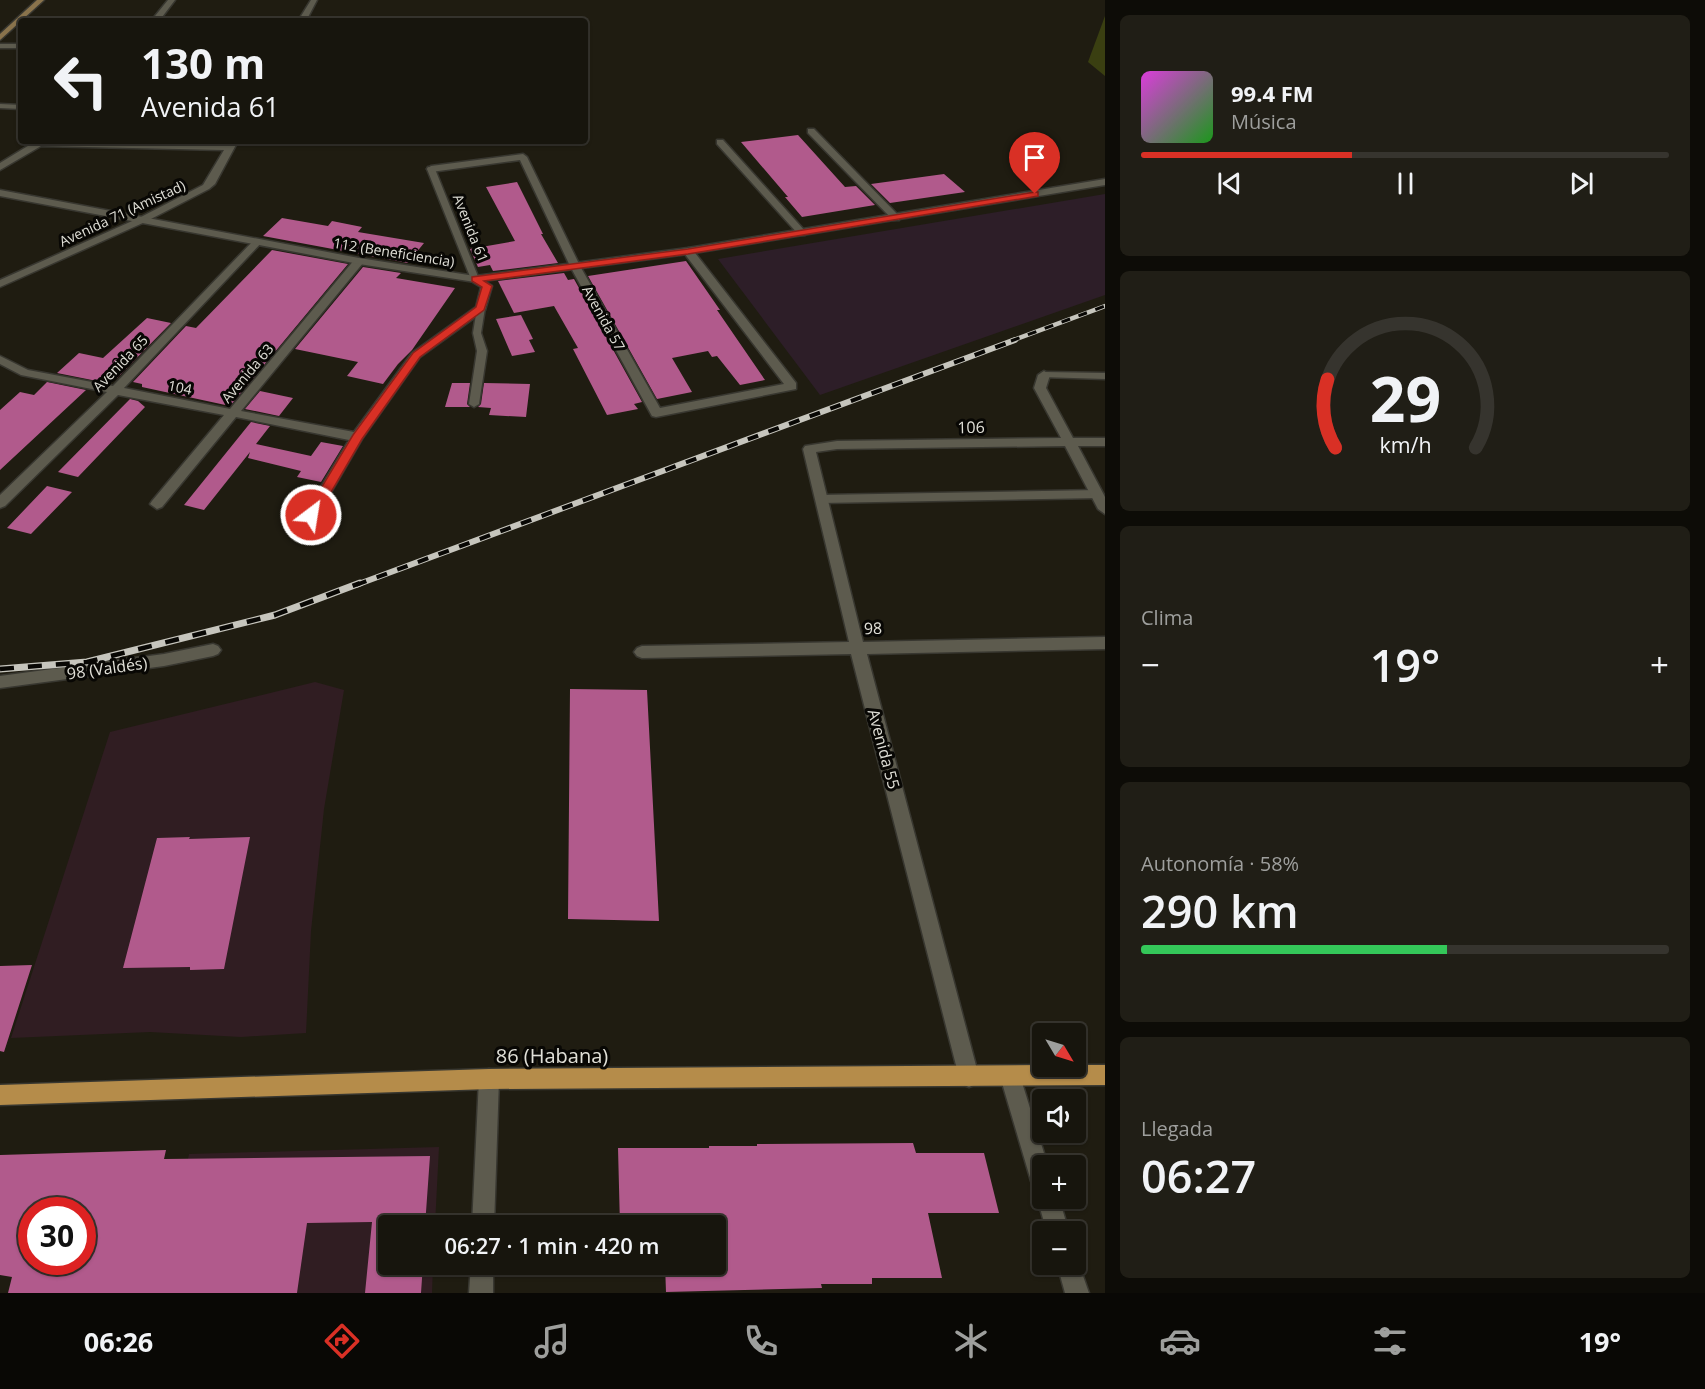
<!DOCTYPE html>
<html lang="es">
<head>
<meta charset="utf-8">
<style>
	:root { --surface:#17150d; --page:#201e16; --text:#f1f3f6; --muted:#9e9f9d; --line:#36342e; --accent:#d93025 }
	body { margin:0; font-family:"Open Sans",sans-serif; background:var(--page); color:var(--text); height:100vh; display:flex; flex-direction:column; font-size:22px; white-space:nowrap }
	* { box-sizing:border-box; margin:0 }
	p { font-size:20px; color:var(--muted) }
	.icon { flex:none; width:33px; height:33px; fill:none; stroke:currentColor; stroke-width:2; stroke-linecap:round; stroke-linejoin:round }
	.map { position:relative; flex:1; overflow:hidden }
	.details { display:flex; flex-direction:column; gap:15px; padding:15px; background:#0d0c07; width:600px }
	.details>* { flex:none }
	.hud { position:absolute; left:18px; top:18px; width:570px; height:126px; border-radius:6px; box-shadow:0 2px 4px #0004,0 0 0 2px var(--line); background:#17150d; color:var(--text); overflow:hidden }
	.needle { width:39px; rotate:128deg }
	.fabs { position:absolute; left:1032px; top:1023px; display:grid; gap:12px }
	.fabs a { display:grid; place-items:center; width:54px; height:54px; border-radius:6px; background:var(--surface); box-shadow:0 2px 4px #0004,0 0 0 2px var(--line); font-size:30px }
	.speed { position:absolute; left:18px; top:1197px; display:flex; gap:12px; font-size:30px; font-weight:700; text-align:center }
	.speed>* { display:grid; place-content:center; width:78px; height:78px; border-radius:50%; background:var(--surface); box-shadow:0 2px 4px #0004,0 0 0 2px var(--line); line-height:1 }
	.speed .limit { border:9px solid #d22; background:#fff; color:#111 }
	.pin { position:absolute; display:grid; place-items:center; width:51px; height:51px; color:#fff; margin:-62px -26px; border-radius:50% 50% 50% 0; rotate:-45deg; box-shadow:0 0 6px #0007 }
	.pin .icon { rotate:45deg }
	.me { position:absolute; width:66px; margin:-33px; rotate:31deg; stroke-linejoin:round; filter:drop-shadow(0 0 4px #0008) }
	.turn { display:flex; align-items:center; gap:21px; height:126px; padding:0 24px; font-size:27px }
	.turn .icon { width:78px; height:78px; stroke-width:2.5 }
	.turn b { display:block; font-size:42px; line-height:51px }
	.big { font-size:45px; font-weight:600; line-height:1.1 }
	.details .tile { flex:1; display:flex; flex-direction:column; justify-content:center; gap:9px; min-width:0; padding:0 21px; border-radius:9px; background:var(--page) }
	.details .dial { align-items:center; gap:0 }
	.dial svg { height:156px; overflow:visible; fill:none; stroke:var(--line); stroke-width:7; stroke-linecap:round; text-anchor:middle }
	.dial text { fill:var(--text); stroke:none }
	.song { display:flex; align-items:center; gap:18px }
	.cover { width:72px; height:72px; border-radius:9px; background:linear-gradient(135deg,hsl(300 70% 55%),hsl(120 70% 35%)) }
	.played { height:6px; border-radius:3px; background:linear-gradient(90deg,var(--accent) 40%,var(--line) 40%) }
	.keys { display:flex; justify-content:space-around; direction:ltr }
	.heat { display:flex; justify-content:space-between; align-items:center; font-size:33px; direction:ltr }
	.charge { height:9px; border-radius:4px; background:linear-gradient(90deg,#34c759 58%,var(--line) 0) }
	.trip { position:absolute; left:378px; top:1215px; width:348px; height:60px; border-radius:6px; background:var(--surface); box-shadow:0 2px 4px #0004,0 0 0 2px var(--line); font-weight:600; line-height:60px; text-align:center }
	.menu { display:flex; height:96px; justify-content:space-around; align-items:center; background:#090805; color:var(--muted) }
	.menu .icon { width:42px; height:42px }
	.menu .current { color:var(--accent) }
	.menu b { font-size:27px; color:var(--text) }
	main { display:flex; flex:1; min-height:0 }
	.map>svg:first-child { display:block }
	.industrial { fill:#2d1e28 }
	.education { fill:#301d22 }
	.green { fill:#3a3f11 }
	.building { fill:#b15a8c; fill-rule:evenodd }
	.lines { fill:none; stroke-linecap:round; stroke-linejoin:round }
	.service-casing { stroke:#383730; stroke-width:3 }
	.minor-casing { stroke:#383730; stroke-width:3 }
	.tertiary-casing { stroke:#383730; stroke-width:3 }
	.secondary-casing { stroke:#383730; stroke-width:3 }
	.primary-casing { stroke:#383730; stroke-width:3 }
	.service { fill:#5d5b4e; fill-rule:evenodd }
	.minor { fill:#5d5b4e; fill-rule:evenodd }
	.tertiary { fill:#5d5b4e; fill-rule:evenodd }
	.secondary { fill:#89734c; fill-rule:evenodd }
	.primary { fill:#b58c4a; fill-rule:evenodd }
	.rail-far2-casing { stroke:#c6c5bd; stroke-width:4.5 }
	.rail-far1-casing { stroke:#c6c5bd; stroke-width:6 }
	.rail-casing { stroke:#c6c5bd; stroke-width:7 }
	.rail-far2 { stroke:#080704; stroke-width:3; stroke-dasharray:9; stroke-linecap:butt }
	.rail-far1 { stroke:#080704; stroke-width:4; stroke-dasharray:11; stroke-linecap:butt }
	.rail { stroke:#080704; stroke-width:4.5; stroke-dasharray:14; stroke-linecap:butt }
	.route { fill:#d93025; stroke:#8d1f18; stroke-width:1.5 }
	.labels { text-anchor:middle; dominant-baseline:central; stroke-width:6; stroke-linejoin:round; paint-order:stroke }
	.far-street-label { font-size:14px; fill:#e0dfd7; stroke:#080704 }
	.street-label { font-size:16px; fill:#e0dfd7; stroke:#080704 }
	.near-street-label { font-size:20px; fill:#e0dfd7; stroke:#080704 }
</style>
</head>
<body>
<main>
<div class="map">
<svg width="1105" height="1293" viewBox="0 0 1105 1293">
	<rect width="100%" height="100%" fill="#1f1c11"/>
	<path class="industrial" d="M1105 194V295L820 395 718 259Z"/>
	<path class="education" d="M315 682 344 690 324 809 311 931 306 1033 241 1037 150 1032 11 1038 110 732Z
		M439 1147 435 1225 388 1226V1264L433 1265 432 1293H161L189 1154Z"/>
	<path class="green" d="M1105 16V76L1088 62Z"/>
	<path class="building" d="M798 135 845 187 856 186 875 205 802 217 785 197H788L741 142Z
		M944 174 965 192 890 203 871 184Z
		M517 182 543 234H541L558 263 493 271 490 265 478 267 470 249 515 241 486 187Z
		M282 218 328 226 332 221 362 227 358 232 424 243 408 263 263 236Z
		M272 250 348 264 230 406 142 387V384L133 382 186 326 196 328Z
		M686 261 720 310H717L765 380 740 385 717 356 712 357 708 351 672 358 692 392 657 399 588 276Z
		M363 267 401 273 396 278 455 288 412 350 398 364 383 384 347 376 358 362 295 349Z
		M564 273 568 280 574 279 642 402 634 404 638 409 607 415 573 349 578 348 554 306 514 313 498 281Z
		M521 315 533 339 529 340 535 352 512 356 496 319Z
		M147 318 171 323 117 378 103 375 97 381 57 373 79 353 103 358Z
		M47 382 86 390 0 470V410L20 392 34 395Z
		M452 383H470L467 404 470 407H445Z
		M484 383 530 384 526 417 489 415 491 408 478 407 481 404Z
		M260 391 293 398 279 416 245 409Z
		M130 399 138 401 145 407 78 477 58 472Z
		M251 422 270 426 256 444 311 456 321 442 343 446 321 482 297 477 301 471 248 458 250 452 204 510 184 505Z
		M47 486 72 492 31 534 7 528Z
		M570 689 647 690 659 921 568 919Z
		M190 837 189 839 250 837 224 969 190 970V967L123 968 157 838Z
		M32 965 4 1052 0 1051V966Z
		M913 1143 916 1153H984L999 1213H928L942 1278H872V1284H821L822 1288 666 1292 665 1264H719L716 1226H620L618 1148H709V1146H757V1144Z
		M166 1150 164 1159 430 1156 425 1226H388V1264H423L421 1293H365L372 1222 307 1223 297 1293H8L12 1277 0 1275V1155ZM32 1210H82V1262H32Z"/>
	<g class="lines">
		<g class="service-casing">
			<path id="service" d="M428 167 435 169 479 279 478 281 471 279 427 169Z
				M481 305 485 308 481 333 487 351 479 404 474 407 469 404 477 351 473 333 477 308Z
				M1044 372 1105 373V379L1041 377V373Z
				M1098 490 1103 494 1098 498 821 503 816 499 821 495Z"/>
		</g>
		<g class="minor-casing">
			<path id="minor" d="M168 0H175L159 21H151Z
				M311 0H317L306 21H298Z
				M0 44H21V48H0Z
				M0 104 21 105V109L0 108Z
				M808 129H814L899 216V220H893L808 133Z
				M717 140H723L805 231V235H799L717 144Z
				M36 141 227 145 230 141H238L215 184 209 189 145 222 0 287V280L139 218 203 185 224 150 41 146 0 170V163Z
				M523 154 527 157 580 266 660 408 784 384 684 253 683 251 688 248 692 249 796 383V389L656 417 652 416 570 266 520 160 431 172 427 169 431 166Z
				M255 239 263 241 124 388 230 409 355 259H363V263L241 411 354 432 412 353 476 307 481 287 471 281V277H479L492 286 485 310 420 357 362 439 316 518H306L304 515 349 440 236 417 162 507 157 509 150 504 152 501 224 415 118 395 5 506 0 508V495L107 392 21 375 0 364V356L28 370 113 386Z
				M1044 371 1050 375 1046 388 1073 438H1105V446H1078L1105 497V514L1098 509 1065 446 837 449 816 452 863 642 1105 637V649L867 654 979 1077 976 1084 969 1087 962 1084 959 1077 851 654 642 658 637 656 634 652 637 648 642 646 849 642 803 449 805 446 837 441 1061 438 1034 388 1038 375Z
				M213 644 218 646 221 650 218 654 213 656 164 666 0 688V676L164 654Z
				M1010 1066 1017 1069 1020 1076 1048 1166H1042V1198H1059L1069 1232H1047L1037 1198 1040 1191 1034 1189 1031 1181 1000 1076 1003 1069Z
				M489 1069 496 1072 499 1079 494 1226H472L479 1079 482 1072Z
				M1076 1256 1089 1293H1065L1057 1264H1076Z
				M471 1264H493V1293H469Z"/>
		</g>
		<g class="tertiary-casing">
			<path id="tertiary" d="M1105 179V185L688 254 475 282 359 264 0 196V190L359 258 475 276 688 248Z"/>
		</g>
		<g class="secondary-casing">
			<path id="secondary" d="M37 0H44L0 40V34Z"/>
		</g>
		<g class="primary-casing">
			<path id="primary" d="M1042 1065H1105V1085L489 1089 0 1105V1085L489 1069Z"/>
		</g>
		<use href="#service" class="service"/>
		<use href="#minor" class="minor"/>
		<use href="#tertiary" class="tertiary"/>
		<use href="#secondary" class="secondary"/>
		<use href="#primary" class="primary"/>
		<g class="rail-far2-casing">
			<path id="rail-far2" d="M1011 341 1105 306"/>
		</g>
		<g class="rail-far1-casing">
			<path id="rail-far1" d="M356 585 1015 340"/>
		</g>
		<g class="rail-casing">
			<path id="rail" d="M0 669 87 662 275 615 360 583"/>
		</g>
		<use href="#rail-far2" class="rail-far2"/>
		<use href="#rail-far1" class="rail-far1"/>
		<use href="#rail" class="rail"/>
	</g>
	<path class="route" d="M1035 192H1038V196L688 254 484 281 492 286 484 310 420 357 362 439 316 518 311 519 305 515 353 435 413 353 476 307 482 287 472 281V277L688 249Z"/>
	<g class="labels">
		<g class="far-street-label">
			<text transform="translate(122 213) rotate(-25)">Avenida 71 (Amistad)</text>
			<text transform="translate(471 228) rotate(68)">Avenida 61</text>
			<text transform="translate(394 252) rotate(9)">112 (Beneficiencia)</text>
			<text transform="translate(604 318) rotate(61)">Avenida 57</text>
			<text transform="translate(120 363) rotate(-46)">Avenida 65</text>
			<text transform="translate(247 373) rotate(-50)">Avenida 63</text>
			<text transform="translate(180 387) rotate(11)">104</text>
		</g>
		<g class="street-label">
			<text transform="translate(971 427) rotate(-1)">106</text>
			<text transform="translate(873 628) rotate(-1)">98</text>
			<text transform="translate(107 668) rotate(-8)">98 (Valdés)</text>
			<text transform="translate(884 749) rotate(75)">Avenida 55</text>
		</g>
		<g class="near-street-label">
			<text x="552" y="1055">86 (Habana)</text>
		</g>
	</g>
</svg>
<div class="fabs">
<a><svg class="needle" viewBox="-14 -14 28 28"><path d="M0-13l5 13h-10z" fill="#e53935"/><path d="M0 13l5-13h-10z" fill="#9e9f9d"/></svg></a>
<a><svg class="icon" aria-label="sound" viewBox="0 0 24 24"><path d="M4 9h4l5-4v14l-5-4H4zM17 9q2 3 0 6"/></svg></a>
<a>+</a>
<a>−</a>
</div>
<div class="speed"><div class="limit">30</div></div>
<div class="pin" style="left:1035px;top:194px;background:#d93025"><svg class="icon" aria-label="arrive" viewBox="0 0 24 24"><path d="M6 21V4h12l-3 4 3 4H6"/></svg></div>
<svg class="me" style="left:311px;top:515px" viewBox="-20 -20 40 40"><circle r="17" fill="#d93025" stroke="#fff" stroke-width="3"/><path d="M0-11L8 9 0 5-8 9z" fill="#fff"/></svg>
<div class="trip">06:27 · 1 min · 420 m</div>
<div class="hud">
<div class="turn"><svg class="icon" aria-label="left" viewBox="0 0 24 24"><path d="M17 20v-9H6M10 6l-5 5 5 5"/></svg><div><b>130 m</b>Avenida 61</div></div>
</div>
</div>
<section class="details">
<div class="tile">
<div class="song"><i class="cover"></i><div><b>99.4 FM</b><p>Música</p></div></div>
<div class="played"></div>
<div class="keys"><svg class="icon" aria-label="previous" viewBox="0 0 24 24"><path d="M18 5L8 12l10 7zM5 5v14"/></svg><svg class="icon" aria-label="pause" viewBox="0 0 24 24"><path d="M8 5v14M16 5v14"/></svg><svg class="icon" aria-label="next" viewBox="0 0 24 24"><path d="M6 5l10 7-10 7zM19 5v14"/></svg></div>
</div>
<div class="tile dial"><svg viewBox="0 0 100 80">
<path d="M14 69A42 42 0 1 1 86 69"/>
<path d="M14 69A42 42 0 0 1 10 34" stroke="#d93025"/>
<text x="50" y="56" font-size="32" font-weight="700">29</text>
<text x="50" y="72" font-size="11">km/h</text>
</svg></div>
<div class="tile"><p>Clima</p>
<div class="heat"><a>−</a><b class="big">19°</b><a>+</a></div>
</div>
<div class="tile"><p>Autonomía · 58%</p><b class="big">290 km</b><div class="charge"></div></div>
<div class="tile"><p>Llegada</p><b class="big">06:27</b></div>
</section>
</main>
<nav class="menu">
<b>06:26</b>
<svg class="icon current" aria-label="directions" viewBox="0 0 24 24"><path d="M12 3l9 9-9 9-9-9zM9 14v-3h6M13 9l2 2-2 2"/></svg>
<svg class="icon" aria-label="music" viewBox="0 0 24 24"><path d="M9 18V5l10-2v13"/><circle cx="6" cy="18" r="3"/><circle cx="16" cy="16" r="3"/></svg>
<svg class="icon" aria-label="phone" viewBox="0 0 24 24"><path d="M5 4h4l2 5-3 2q2 4 5 5l2-3 5 2v4C11 20 4 13 5 4z"/></svg>
<svg class="icon" aria-label="climate" viewBox="0 0 24 24"><path d="M12 3v18M4 7l16 10M4 17L20 7"/></svg>
<svg class="icon" aria-label="car" viewBox="0 0 24 24"><path d="M5 17H2v-5l4-1 3-4h7l3 4 3 1v5h-3M9 17h6M6 11h13"/><circle cx="7" cy="17" r="2"/><circle cx="17" cy="17" r="2"/></svg>
<svg class="icon" aria-label="filters" viewBox="0 0 24 24"><path d="M4 7h16M4 17h16"/><circle cx="9" cy="7" r="2"/><circle cx="15" cy="17" r="2"/></svg>
<b>19°</b>
</nav>
</body>
</html>
